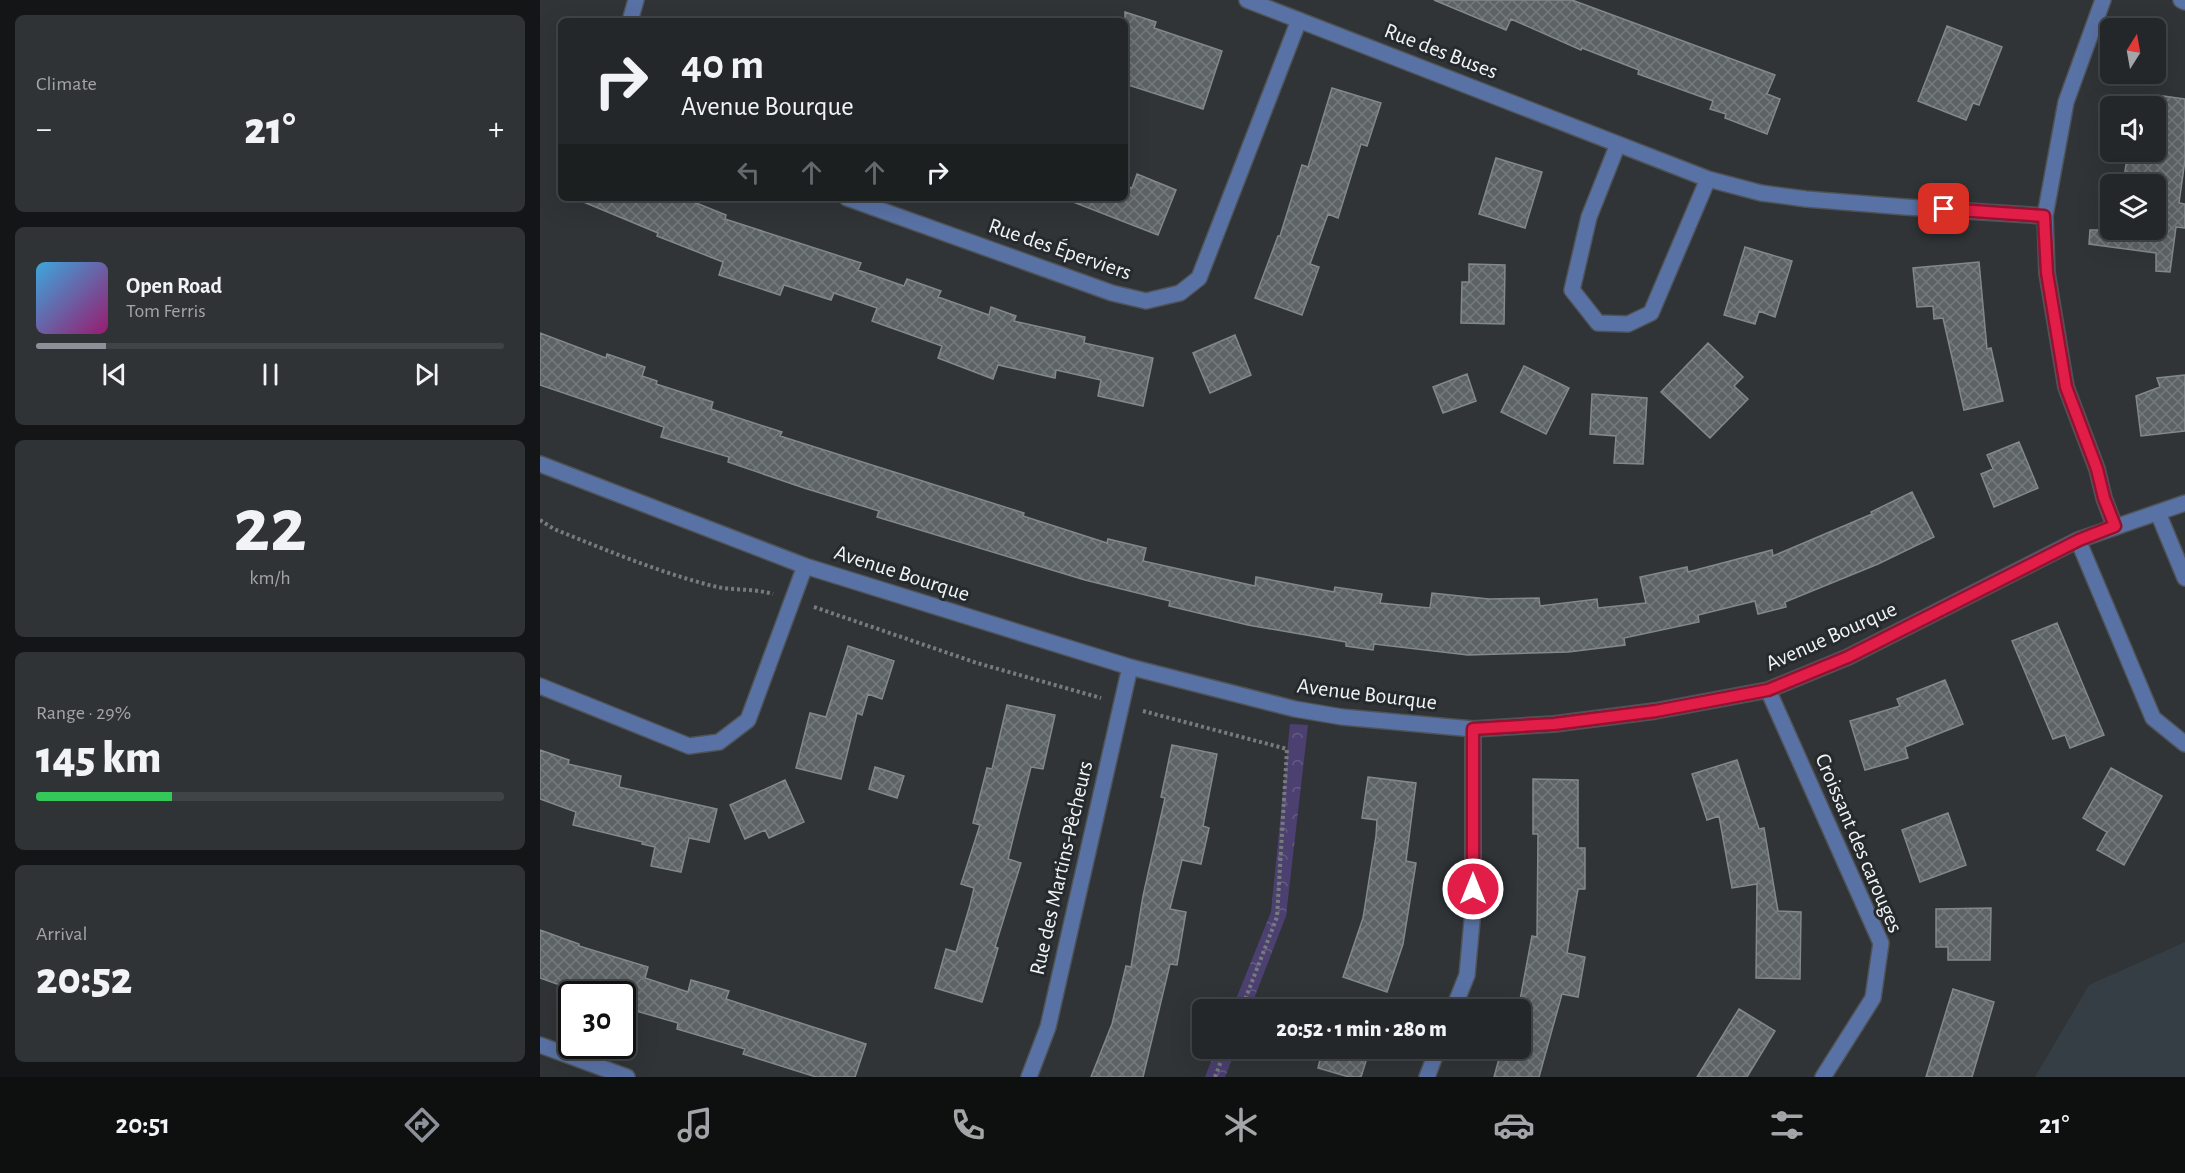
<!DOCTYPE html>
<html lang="en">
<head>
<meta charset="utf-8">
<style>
	:root { --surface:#242729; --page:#303335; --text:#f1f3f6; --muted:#a3a5a8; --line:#414446; --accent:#8c9099 }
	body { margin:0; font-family:"Alegreya Sans",sans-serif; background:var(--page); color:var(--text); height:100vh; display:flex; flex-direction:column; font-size:22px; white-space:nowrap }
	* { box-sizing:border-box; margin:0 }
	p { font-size:20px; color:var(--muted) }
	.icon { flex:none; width:33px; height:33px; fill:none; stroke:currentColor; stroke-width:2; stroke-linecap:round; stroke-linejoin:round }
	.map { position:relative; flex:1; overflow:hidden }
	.drawer { display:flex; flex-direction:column; gap:15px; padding:15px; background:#141517; width:540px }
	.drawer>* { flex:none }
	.hud { position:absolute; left:18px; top:18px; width:570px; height:183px; border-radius:9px; box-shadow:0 6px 24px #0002,0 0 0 2px var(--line); background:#242729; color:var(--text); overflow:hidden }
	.needle { width:39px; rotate:11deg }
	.controls { position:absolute; left:1560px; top:18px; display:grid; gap:12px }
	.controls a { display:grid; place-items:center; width:66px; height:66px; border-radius:9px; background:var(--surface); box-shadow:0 6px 24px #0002,0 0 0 2px var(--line); font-size:30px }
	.speed { position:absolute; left:18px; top:981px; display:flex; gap:12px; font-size:30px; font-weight:700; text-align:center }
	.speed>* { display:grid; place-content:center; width:78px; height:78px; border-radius:50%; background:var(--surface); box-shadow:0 6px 24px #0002,0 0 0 2px var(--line); line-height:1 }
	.speed .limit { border:3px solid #111; border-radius:9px; background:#fff; color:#111 }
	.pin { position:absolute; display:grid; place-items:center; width:51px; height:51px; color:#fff; margin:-26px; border-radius:12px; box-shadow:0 3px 9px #0006 }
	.me { position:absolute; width:66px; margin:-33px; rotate:0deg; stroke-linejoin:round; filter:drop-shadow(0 0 4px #0008) }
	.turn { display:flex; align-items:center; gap:21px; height:126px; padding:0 24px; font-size:27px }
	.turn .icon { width:78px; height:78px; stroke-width:2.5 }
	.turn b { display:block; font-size:42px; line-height:51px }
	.lanes { display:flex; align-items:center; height:57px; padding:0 24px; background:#0003; justify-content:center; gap:30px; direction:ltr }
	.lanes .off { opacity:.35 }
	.big { font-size:45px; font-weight:800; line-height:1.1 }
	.drawer .widget { flex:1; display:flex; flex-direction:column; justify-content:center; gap:9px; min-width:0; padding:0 21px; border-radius:9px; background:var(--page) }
	.drawer .dial { align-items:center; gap:0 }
	.dial b { font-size:78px; line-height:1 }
	.song { display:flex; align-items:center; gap:18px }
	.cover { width:72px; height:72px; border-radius:9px; background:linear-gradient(135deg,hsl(200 70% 55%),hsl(320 70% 35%)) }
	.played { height:6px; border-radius:3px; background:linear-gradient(90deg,var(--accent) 15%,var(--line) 15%) }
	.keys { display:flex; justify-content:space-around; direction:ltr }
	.heat { display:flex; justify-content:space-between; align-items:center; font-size:33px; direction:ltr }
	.charge { height:9px; border-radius:4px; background:linear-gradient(90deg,#34c759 29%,var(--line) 0) }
	.trip { position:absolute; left:652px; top:999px; width:339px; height:60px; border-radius:9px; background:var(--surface); box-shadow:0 6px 24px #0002,0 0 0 2px var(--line); font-weight:800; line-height:60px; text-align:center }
	.dock { display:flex; height:96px; justify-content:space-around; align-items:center; background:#0e1010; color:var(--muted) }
	.dock .icon { width:42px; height:42px }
	.dock .current { color:var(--accent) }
	.dock b { font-size:27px; color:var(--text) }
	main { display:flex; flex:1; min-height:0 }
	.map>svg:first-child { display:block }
	.built { fill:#343e44 }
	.forest { fill:url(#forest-crowns) }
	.building { fill:url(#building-cross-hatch); stroke:#83898a; stroke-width:1.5 }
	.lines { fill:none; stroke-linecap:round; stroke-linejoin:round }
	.street-casing { stroke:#4f5356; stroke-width:18 }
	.path { stroke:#787b7e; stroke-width:4; stroke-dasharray:3 3; stroke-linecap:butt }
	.street { stroke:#5972a5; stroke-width:15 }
	.route-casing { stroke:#92132f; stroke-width:15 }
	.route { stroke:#e11d48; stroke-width:10 }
	.labels { text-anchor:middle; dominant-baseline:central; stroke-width:6; stroke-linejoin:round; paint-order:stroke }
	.street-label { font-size:22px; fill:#f1f4f6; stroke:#262a2d }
</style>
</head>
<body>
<main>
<section class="drawer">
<div class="widget"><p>Climate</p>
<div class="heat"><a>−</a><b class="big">21°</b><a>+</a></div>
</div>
<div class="widget">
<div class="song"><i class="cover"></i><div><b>Open Road</b><p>Tom Ferris</p></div></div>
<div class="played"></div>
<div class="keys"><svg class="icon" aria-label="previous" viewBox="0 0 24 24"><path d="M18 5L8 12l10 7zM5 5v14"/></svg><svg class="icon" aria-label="pause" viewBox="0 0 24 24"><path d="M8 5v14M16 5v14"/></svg><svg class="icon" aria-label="next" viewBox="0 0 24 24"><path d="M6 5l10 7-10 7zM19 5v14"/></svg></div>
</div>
<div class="widget dial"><b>22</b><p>km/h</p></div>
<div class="widget"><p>Range · 29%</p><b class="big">145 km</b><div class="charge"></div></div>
<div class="widget"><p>Arrival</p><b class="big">20:52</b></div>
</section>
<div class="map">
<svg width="1645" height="1077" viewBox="0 0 1645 1077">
	<defs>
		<pattern id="forest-crowns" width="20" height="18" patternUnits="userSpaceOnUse" patternTransform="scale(1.5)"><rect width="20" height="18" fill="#4b4070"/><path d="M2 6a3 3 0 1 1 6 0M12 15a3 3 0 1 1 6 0" fill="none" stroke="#655c85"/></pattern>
		<pattern id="building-cross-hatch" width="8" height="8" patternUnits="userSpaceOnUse" patternTransform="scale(1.5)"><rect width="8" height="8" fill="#5d6364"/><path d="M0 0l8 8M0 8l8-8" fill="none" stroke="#757a7b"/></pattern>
	</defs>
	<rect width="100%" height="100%" fill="#303437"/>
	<path class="built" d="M1645 942V1077H1495L1549 985Z"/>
	<path class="forest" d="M750 724 768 725 746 916 710 1009H692L731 912Z
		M676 1049H696L685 1077H665Z"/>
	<path class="building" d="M894 0H1032L1235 75 1227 94 1240 99 1227 134 1185 118 1186 114 1170 109 1173 101 1098 74 1099 70 1042 48 1041 50 971 19 966 30Z
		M585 12 616 22 614 28 682 51 663 109 585 84Z
		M1407 26 1462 47 1439 105 1433 103 1426 120 1378 101Z
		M792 88 841 103 827 146 821 144 798 218 788 214 770 264 779 267 762 315 715 298 738 236H740L762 165 768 167Z
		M1616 95 1645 99V160L1639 203 1645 204V228L1636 227 1630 272 1616 271V253L1549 244 1550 230H1616V184H1583L1588 152H1616Z
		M956 158 1002 172 985 228 939 214Z
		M597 174 636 190 618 235 528 200V198H585V186L592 188Z
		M34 198H144L186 215 185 219 321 263 318 270 364 286 367 279 401 291 398 297 449 315 451 307 476 316 474 321 545 337 544 343 613 358 603 406 558 396 561 380 516 370 515 378 458 365 453 379 398 358 402 346 332 321 337 308 294 293 291 300 244 285 240 295 179 275 183 262 117 236 118 233Z
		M1205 247 1252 261 1235 317 1219 311 1215 324 1184 315Z
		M1439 262 1447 349 1451 348 1463 401 1424 410 1403 318 1394 319 1393 306 1377 307 1373 268Z
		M929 264 965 265 964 324 921 323 922 282H929Z
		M0 333 66 358 67 354 105 367 102 376 117 381 116 384 173 402 171 409 242 432 240 436 484 513 483 516 567 543 568 539 606 548 603 561 715 586 716 577 794 592 795 587 842 594 840 603 890 608 892 593 949 599 999 598 1000 606 1057 599 1058 608 1106 603 1100 577 1147 567 1148 572 1232 550 1233 556 1332 514 1331 512 1372 492 1394 537 1338 564 1245 602 1246 607 1218 614 1215 601 1158 615 1159 622 1084 638 1085 645 1028 652 928 655 834 644 833 650 806 646V642L708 625 629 606 630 601 545 580 337 517 339 511 264 488 188 462 189 457 121 437 124 427 0 385Z
		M695 335 711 375 670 393 653 353Z
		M1168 343 1203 377 1194 386 1208 399 1170 438 1121 392Z
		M984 366 1029 388 1006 434 961 412Z
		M927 374 936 401 903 413 893 387Z
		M1645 375V431L1601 436 1596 396 1620 387 1617 378Z
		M1052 394 1107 398 1103 464 1074 463 1076 436 1050 434Z
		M1479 442 1498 488 1454 507 1441 474 1453 469 1447 455Z
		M1517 623 1564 735 1530 748 1525 735 1513 739 1472 641Z
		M308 646 354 661 342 699 328 694 322 715 317 713 301 779 256 768 270 713 286 717Z
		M1405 680 1423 724 1365 747 1368 758 1325 770 1310 721 1360 706 1357 699Z
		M467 705 515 715 503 769 491 767 468 859 481 863 455 947 458 948 442 1002 395 988 406 949 416 952 430 905 434 888 421 884 440 825 433 823 447 768 452 769Z
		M632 745 677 754 663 826 669 828 661 864 642 860 630 909 646 912 637 965 630 964 603 1077H551L572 1024 586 966 591 967 603 896 625 798 621 797Z
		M0 750 29 760 28 764 81 776 79 787 177 809 169 842 149 838 141 872 111 866 115 847 102 844 103 842 33 825 36 812 0 799Z
		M1197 760 1219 829 1224 828 1238 911 1261 912 1260 979 1216 978 1217 884 1192 888 1179 816 1167 820 1152 774Z
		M335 767 364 776 357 798 329 789Z
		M1571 768 1622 796 1584 865 1557 850 1567 832 1543 818Z
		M828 777 876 783 866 861 876 863 863 944 847 992 803 977 823 918 836 836 837 820 822 818Z
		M993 779 1038 780V848H1045V889H1038L1027 953 1045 957 1038 997 1022 994 999 1077H954L962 1048H981V1010H972L975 998 980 1000 992 936 997 937 998 834H993Z
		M245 780 264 822 229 838 225 830 205 839 190 805Z
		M1408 813 1426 865 1380 882 1362 830Z
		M1451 908 1450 960H1408V947H1396V909Z
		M0 930 39 944V946L108 967 105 978 148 992 151 980 189 991 186 999 326 1044 315 1077H276L203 1054 205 1049 137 1029 138 1023 82 1007V994H45L0 978Z
		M1413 989 1454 1002 1432 1077H1386Z
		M1199 1009 1235 1031 1207 1077H1157Z
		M783 1048H830L821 1077H809L778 1068Z"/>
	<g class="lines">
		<g class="street-casing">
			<path id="street" d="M707 0 1168 179 1221 193 1266 199 1365 207 1505 216
				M1563 0 1526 102 1505 216 1507 273 1526 387 1557 469 1564 498 1575 527
				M1641 0 1645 2
				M90 21 96 0
				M1078 144 1049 217 1032 290 1058 323 1088 324 1111 313 1168 179
				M307 198 572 293 606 301 640 293 659 278 759 20
				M0 464 265 566 590 667 755 709 802 717 933 729 1014 724 1115 711 1228 690 1308 657 1538 540 1645 503
				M1618 513 1645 578
				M1538 540 1613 718 1645 744
				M0 686 149 746 179 742 208 720 265 566
				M1228 690 1341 943 1333 998 1283 1077
				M913 1010 927 975 933 910V729
				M0 1045 87 1077
				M489 1077 508 1027 590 667
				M887 1077 898 1048"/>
		</g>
		<path class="path" d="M0 520 14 529C66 550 118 572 173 586 192 591 213 588 233 594
			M274 607 437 663 561 698
			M603 711 747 749 737 917 701 1010
			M675 1077 686 1048"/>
		<use href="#street" class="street"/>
	</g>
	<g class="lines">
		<g class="route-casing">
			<path id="route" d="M933 889V729L1014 724 1116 711 1228 690 1308 657 1539 540 1575 526 1564 498 1557 469 1526 387 1507 273 1504 216 1404 209"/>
		</g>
		<use href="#route" class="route"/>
	</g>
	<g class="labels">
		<g class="street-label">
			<text transform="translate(901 51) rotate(21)">Rue des Buses</text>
			<text transform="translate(520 249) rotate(19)">Rue des Éperviers</text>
			<text transform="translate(362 573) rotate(18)">Avenue Bourque</text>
			<text transform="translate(1291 636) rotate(-24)">Avenue Bourque</text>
			<text transform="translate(827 694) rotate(7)">Avenue Bourque</text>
			<text transform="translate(1319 843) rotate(67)">Croissant des carouges</text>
			<text transform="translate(521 868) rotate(-77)">Rue des Martins-Pêcheurs</text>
		</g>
	</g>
</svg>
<div class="controls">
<a><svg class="needle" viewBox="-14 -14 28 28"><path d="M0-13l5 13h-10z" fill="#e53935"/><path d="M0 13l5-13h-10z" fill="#a3a5a8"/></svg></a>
<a><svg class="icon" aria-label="sound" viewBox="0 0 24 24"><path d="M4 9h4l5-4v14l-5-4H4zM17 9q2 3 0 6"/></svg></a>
<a><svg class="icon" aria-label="layers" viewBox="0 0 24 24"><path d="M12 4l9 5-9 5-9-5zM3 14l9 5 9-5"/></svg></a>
</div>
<div class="speed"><div class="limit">30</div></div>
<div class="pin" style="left:1404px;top:209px;background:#d93025"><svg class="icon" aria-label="arrive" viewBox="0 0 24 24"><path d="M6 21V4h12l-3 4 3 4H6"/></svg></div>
<svg class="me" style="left:933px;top:889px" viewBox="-20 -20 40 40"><circle r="17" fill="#e11d48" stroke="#fff" stroke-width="3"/><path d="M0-11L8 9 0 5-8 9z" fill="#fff"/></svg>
<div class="trip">20:52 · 1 min · 280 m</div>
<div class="hud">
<div class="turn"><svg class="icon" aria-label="right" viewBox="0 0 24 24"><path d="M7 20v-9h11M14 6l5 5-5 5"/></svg><div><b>40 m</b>Avenue Bourque</div></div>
<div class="lanes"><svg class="icon off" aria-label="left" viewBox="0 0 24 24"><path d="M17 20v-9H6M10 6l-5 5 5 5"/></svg><svg class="icon off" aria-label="ahead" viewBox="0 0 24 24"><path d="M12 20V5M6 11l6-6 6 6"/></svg><svg class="icon off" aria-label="ahead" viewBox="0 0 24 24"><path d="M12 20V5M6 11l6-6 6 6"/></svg><svg class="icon" aria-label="right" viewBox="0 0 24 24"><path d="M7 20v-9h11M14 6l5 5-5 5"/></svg></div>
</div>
</div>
</main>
<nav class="dock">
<b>20:51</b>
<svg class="icon current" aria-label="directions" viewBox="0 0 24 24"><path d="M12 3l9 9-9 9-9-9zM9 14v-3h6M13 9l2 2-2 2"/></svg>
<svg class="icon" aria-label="music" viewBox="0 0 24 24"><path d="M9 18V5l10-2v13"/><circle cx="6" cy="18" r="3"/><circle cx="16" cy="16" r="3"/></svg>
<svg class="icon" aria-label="phone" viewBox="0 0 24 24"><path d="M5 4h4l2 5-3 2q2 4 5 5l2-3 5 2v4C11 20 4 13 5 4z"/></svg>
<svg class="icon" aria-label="climate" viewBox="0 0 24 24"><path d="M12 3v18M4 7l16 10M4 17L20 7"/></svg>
<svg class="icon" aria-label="car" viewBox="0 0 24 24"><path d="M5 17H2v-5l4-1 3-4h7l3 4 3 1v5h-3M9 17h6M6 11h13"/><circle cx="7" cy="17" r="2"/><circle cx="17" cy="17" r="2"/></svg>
<svg class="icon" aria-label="filters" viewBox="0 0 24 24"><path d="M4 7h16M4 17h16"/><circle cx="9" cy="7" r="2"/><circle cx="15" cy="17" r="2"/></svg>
<b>21°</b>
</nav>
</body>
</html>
